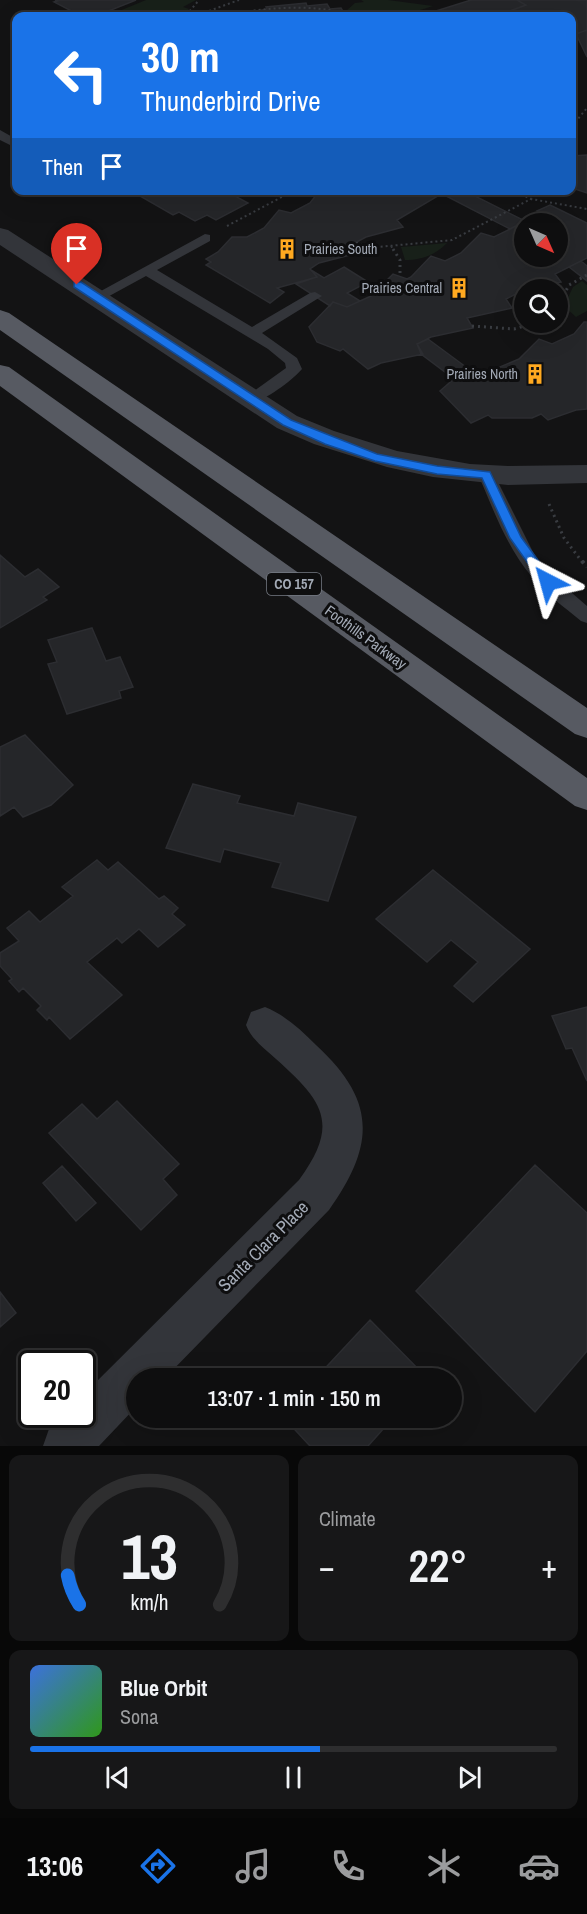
<!DOCTYPE html>
<html lang="en">
<head>
<meta charset="utf-8">
<style>
	:root { --surface:#0e0e0f; --page:#171718; --text:#f1f3f6; --muted:#9b9c9e; --line:#2e2e2f; --accent:#1a73e8 }
	body { margin:0; font-family:"Archivo Narrow",sans-serif; background:var(--page); color:var(--text); height:100vh; display:flex; flex-direction:column; font-size:22px; white-space:nowrap }
	* { box-sizing:border-box; margin:0 }
	p { font-size:20px; color:var(--muted) }
	.icon { flex:none; width:33px; height:33px; fill:none; stroke:currentColor; stroke-width:2; stroke-linecap:round; stroke-linejoin:round }
	.map { position:relative; height:1446px; overflow:hidden }
	.details { display:flex; flex-direction:column; gap:9px; padding:9px; background:#080808; flex:1 }
	.details>* { flex:none }
	.banner { position:absolute; left:12px; top:12px; width:564px; height:183px; border-radius:12px; box-shadow:0 6px 24px #0002,0 0 0 2px var(--line); background:#1a73e8; color:#fff; overflow:hidden }
	.needle { width:39px; rotate:135deg }
	.controls { position:absolute; left:514px; top:213px; display:grid; gap:12px }
	.controls a { display:grid; place-items:center; width:54px; height:54px; border-radius:50%; background:var(--surface); box-shadow:0 6px 24px #0002,0 0 0 2px var(--line); font-size:30px }
	.speed { position:absolute; left:18px; top:1350px; display:flex; gap:12px; font-size:30px; font-weight:700; text-align:center }
	.speed>* { display:grid; place-content:center; width:78px; height:78px; border-radius:50%; background:var(--surface); box-shadow:0 6px 24px #0002,0 0 0 2px var(--line); line-height:1 }
	.speed .limit { border:3px solid #111; border-radius:9px; background:#fff; color:#111 }
	.pin { position:absolute; display:grid; place-items:center; width:51px; height:51px; color:#fff; margin:-62px -26px; border-radius:50% 50% 50% 0; rotate:-45deg; box-shadow:0 0 6px #0007 }
	.pin .icon { rotate:45deg }
	.me { position:absolute; width:66px; margin:-33px; rotate:321deg; stroke-linejoin:round; filter:drop-shadow(0 0 4px #0008) }
	.turn { display:flex; align-items:center; gap:21px; height:126px; padding:0 30px; font-size:27px }
	.turn .icon { width:78px; height:78px; stroke-width:2.5 }
	.turn b { display:block; font-size:42px; line-height:51px }
	.then { display:flex; align-items:center; height:57px; padding:0 30px; background:#0003; gap:12px; font-size:22px }
	.big { font-size:45px; font-weight:600; line-height:1.1 }
	.details .card { flex:1; display:flex; flex-direction:column; justify-content:center; gap:9px; min-width:0; padding:0 21px; border-radius:12px; background:var(--page) }
	.details .dial { align-items:center; gap:0 }
	.dial svg { height:156px; overflow:visible; fill:none; stroke:var(--line); stroke-width:7; stroke-linecap:round; text-anchor:middle }
	.dial text { fill:var(--text); stroke:none }
	.song { display:flex; align-items:center; gap:18px }
	.cover { width:72px; height:72px; border-radius:9px; background:linear-gradient(135deg,hsl(220 70% 55%),hsl(110 70% 35%)) }
	.played { height:6px; border-radius:3px; background:linear-gradient(90deg,var(--accent) 55%,var(--line) 55%) }
	.keys { display:flex; justify-content:space-around; direction:ltr }
	.heat { display:flex; justify-content:space-between; align-items:center; font-size:33px; direction:ltr }
	.details .tiles { flex:1; display:grid; gap:9px; grid-template-columns:1fr 1fr }
	.card:last-child { grid-column:span 2 }
	.trip { position:absolute; left:126px; top:1368px; width:336px; height:60px; border-radius:30px; background:var(--surface); box-shadow:0 6px 24px #0002,0 0 0 2px var(--line); font-weight:600; line-height:60px; text-align:center }
	.tab-bar { display:flex; height:96px; justify-content:space-around; align-items:center; background:#060606; color:var(--muted) }
	.tab-bar .icon { width:42px; height:42px }
	.tab-bar .active { color:var(--accent) }
	.tab-bar b { font-size:27px; color:var(--text) }
	.map>svg:first-child { display:block }
	.green { fill:#182019 }
	.building { fill:#252629; stroke:#2c2d31; stroke-width:1.5; fill-rule:evenodd }
	.lines { fill:none; stroke-linecap:round; stroke-linejoin:round }
	.path-far2 { stroke:#393c41; stroke-width:2; stroke-dasharray:2 3; stroke-linecap:butt }
	.path-far1 { stroke:#393c41; stroke-width:3; stroke-dasharray:2 4; stroke-linecap:butt }
	.path { stroke:#393c41; stroke-width:4; stroke-dasharray:3 4.5; stroke-linecap:butt }
	.service { fill:#33353a; fill-rule:evenodd }
	.minor { fill:#33353a; fill-rule:evenodd }
	.trunk { fill:#575a62; fill-rule:evenodd }
	.route { fill:#1a73e8; stroke:#114b97; stroke-width:1.5 }
	.labels { text-anchor:middle; dominant-baseline:central; stroke-width:6; stroke-linejoin:round; paint-order:stroke }
	.far-poi-label { font-size:14px; fill:#a3aab6; stroke:#0e0e0f; text-anchor:end }
	.shield { fill:#0e0e0f; stroke:#767b84; stroke-width:1.5 }
	.shield-label { font-size:14px; font-weight:bold; fill:#a3aab6 }
	.street-label { font-size:15px; fill:#a3aab6; stroke:#0e0e0f }
	.near-street-label { font-size:18px; fill:#a3aab6; stroke:#0e0e0f }
</style>
</head>
<body>
<div class="map">
<svg width="587" height="1446" viewBox="0 0 587 1446">
	<rect width="100%" height="100%" fill="#131314"/>
	<path class="green" d="M146 0H196L183 7 189 9 183 16H107Z
		M361 0H388L433 6C404 15 374 24 346 11L355 3 364 2Z
		M447 243C435 255 422 260 405 260L401 247Z
		M582 281 587 285V311L576 317 564 306 573 287Z"/>
	<path class="building" d="M55 0H136L96 16H81L54 2 57 1Z
		M471 0H517L526 5 496 16H420Z
		M517 0H587V30L576 34 572 31V16H496L526 5Z
		M306 3 307 6 327 4 330 9 341 8 346 16H260L257 11 267 9 266 7Z
		M587 30V57L576 34Z
		M587 155V193L572 188V156Z
		M140 190H241L233 195 248 203 216 220 207 215 195 221 179 212 173 215 140 196 145 193Z
		M320 190H456L446 196 441 194 397 220 403 227 366 237 351 245 358 253 319 263 310 269 317 277 277 288 284 292 270 303 206 265 211 262 206 259 218 252 232 237H247L264 228 279 210 291 213 310 203Z
		M456 190H463L525 221 510 229 446 196Z
		M550 205 587 223V258L555 274 561 282 522 291 506 299 512 308 467 318 473 328 431 337 417 344 423 354 381 363 368 369 343 349 340 351 317 342 309 327 333 302 347 307 371 296 393 274 407 279 411 277 431 256 445 261 461 253 481 233 494 237 541 214 537 211ZM525 224H558V256H525Z
		M581 261 587 266V281L569 267Z
		M344 267 368 282 347 293 360 301 347 307 333 302 330 306 296 284 317 277 311 270 324 278Z
		M584 322H587V409L576 410 548 420 541 414 532 418H492L488 415 471 423 440 391 463 371 476 377 519 359 539 339 552 344 574 334Z
		M428 339 470 370 478 376 463 371 453 378 421 354 417 344Z
		M0 555 25 577 38 569 59 587 43 597 47 600 0 628Z
		M92 628 106 661 120 657 133 687 119 691 121 698 67 714 48 664 57 662 48 640Z
		M25 735 73 785 51 805 23 817 14 807 0 816V747Z
		M193 784 240 796 237 803 294 816 298 803 356 817 328 901 272 887 281 863 224 849 220 862 166 848Z
		M97 860 108 870 118 862 159 899 164 896 178 908 172 914 185 925 158 947 139 929 122 943 117 938 87 962 122 995 70 1039 49 1017 47 1020 37 1010 41 1006 23 988 19 992 9 981 12 979 0 966V953L19 941 7 928 29 911 40 922 73 896 62 887Z
		M433 870 530 949 473 1002 454 986 478 962 451 940 427 962 376 919Z
		M587 1007V1081L572 1048 566 1049 552 1016Z
		M117 1101 179 1164 163 1179 177 1195 141 1230 49 1133 82 1104 97 1119Z
		M535 1165 587 1213V1351L535 1412 416 1291Z
		M62 1166 96 1203 76 1221 43 1183Z
		M0 1292 16 1313 0 1327Z
		M370 1320 427 1378H316Z
		M284 1418H393L368 1446H310Z"/>
	<g class="lines">
		<path class="path-far2" d="M189 16V12L199 0
			M195 16 239 0
			M209 16C255 11 307 0 352 16
			M572 66 577 74 572 82
			M572 126 587 108
			M512 190 531 199 541 190
			M227 226 295 190
			M356 243 378 247 452 240 531 199 587 209
			M391 246 394 250"/>
		<path class="path-far1" d="M393 249 400 260V276
			M558 306 569 285 587 275
			M472 326 514 329 539 322
			M549 504 564 538 583 563"/>
		<path class="path" d="M582 561 587 567"/>
		<path class="service" d="M0 130 16 139V148L0 140Z
			M205 234 210 235V241L157 270 252 327 310 293 315 292 322 296 262 333 297 358 302 369C293 380 259 406 245 403L243 399 286 368 285 363 268 349 146 276 102 300 97 301 90 297Z
			M486 468 494 474 536 558 550 574 587 606V623L581 621C564 607 546 594 532 577 507 548 493 509 478 474Z"/>
		<path class="minor" d="M0 228 8 230 297 416 334 431 397 451 470 464 508 466 587 465V483L508 485 433 477 387 467 314 444 277 428 0 245Z
			M265 1007C285 1015 301 1030 316 1045 377 1101 375 1145 329 1210L165 1378H136V1407L99 1446H43L49 1429 64 1414H82V1396L299 1180C340 1124 324 1102 276 1059 264 1048 252 1040 246 1025L251 1012Z"/>
		<path class="trunk" d="M0 310 9 313 587 708V738L575 734 0 330Z
			M0 365 9 367 587 778V810L575 806 0 386Z"/>
	</g>
	<path class="route" d="M74 282H81L291 420 377 454 437 466 490 472 521 537 552 579V586H544L510 538 482 478 437 474 375 461 325 444 283 425 74 287Z"/>
	<defs>
		<g id="building-bare" transform="scale(1.62)"><path d="M-4-6H4V6H1V3H-1V6H-4ZM-2.5-4.3h1.7v1.8h-1.7ZM.8-4.3h1.7v1.8H.8ZM-2.5-1h1.7V.8h-1.7ZM.8-1h1.7V.8H.8Z" fill="#ffa920" stroke="#0e0e0f" stroke-width="2.5" paint-order="stroke"/></g>
	</defs>
	<g fill-rule="evenodd">
		<use href="#building-bare" x="287" y="249"/>
		<use href="#building-bare" x="459" y="288"/>
		<use href="#building-bare" x="535" y="374"/>
	</g>
	<g class="labels">
		<g class="far-poi-label">
			<text x="304" y="249" text-anchor="start">Prairies South</text>
			<text x="442" y="288">Prairies Central</text>
			<text x="518" y="374">Prairies North</text>
		</g>
		<rect class="shield" x="267" y="573" width="54" height="22" rx="4.5"/>
		<g class="shield-label">
			<text x="294" y="584">CO 157</text>
		</g>
		<g class="street-label">
			<text transform="translate(366 637) rotate(36)">Foothills Parkway</text>
		</g>
		<g class="near-street-label">
			<text transform="translate(263 1246) rotate(-45)">Santa Clara Place</text>
		</g>
	</g>
</svg>
<div class="controls">
<a><svg class="needle" viewBox="-14 -14 28 28"><path d="M0-13l5 13h-10z" fill="#e53935"/><path d="M0 13l5-13h-10z" fill="#9b9c9e"/></svg></a>
<a><svg class="icon" aria-label="search" viewBox="0 0 24 24"><circle cx="10" cy="10" r="6"/><path d="M15 15l6 6"/></svg></a>
</div>
<div class="speed"><div class="limit">20</div></div>
<div class="pin" style="left:77px;top:285px;background:#d93025"><svg class="icon" aria-label="arrive" viewBox="0 0 24 24"><path d="M6 21V4h12l-3 4 3 4H6"/></svg></div>
<svg class="me" style="left:548px;top:582px" viewBox="-20 -20 40 40"><path d="M0-17L14 15 0 8-14 15z" fill="#1a73e8" stroke="#fff" stroke-width="4"/></svg>
<div class="trip">13:07 · 1 min · 150 m</div>
<div class="banner">
<div class="turn"><svg class="icon" aria-label="left" viewBox="0 0 24 24"><path d="M17 20v-9H6M10 6l-5 5 5 5"/></svg><div><b>30 m</b>Thunderbird Drive</div></div>
<div class="then">Then<svg class="icon" aria-label="arrive" viewBox="0 0 24 24"><path d="M6 21V4h12l-3 4 3 4H6"/></svg></div>
</div>
</div>
<section class="details">
<div class="tiles">
<div class="card dial"><svg viewBox="0 0 100 80">
<path d="M14 69A42 42 0 1 1 86 69"/>
<path d="M14 69A42 42 0 0 1 8 54" stroke="#1a73e8"/>
<text x="50" y="56" font-size="32" font-weight="700">13</text>
<text x="50" y="72" font-size="11">km/h</text>
</svg></div>
<div class="card"><p>Climate</p>
<div class="heat"><a>−</a><b class="big">22°</b><a>+</a></div>
</div>
<div class="card">
<div class="song"><i class="cover"></i><div><b>Blue Orbit</b><p>Sona</p></div></div>
<div class="played"></div>
<div class="keys"><svg class="icon" aria-label="previous" viewBox="0 0 24 24"><path d="M18 5L8 12l10 7zM5 5v14"/></svg><svg class="icon" aria-label="pause" viewBox="0 0 24 24"><path d="M8 5v14M16 5v14"/></svg><svg class="icon" aria-label="next" viewBox="0 0 24 24"><path d="M6 5l10 7-10 7zM19 5v14"/></svg></div>
</div>
</div>
</section>
<nav class="tab-bar">
<b>13:06</b>
<svg class="icon active" aria-label="directions" viewBox="0 0 24 24"><path d="M12 3l9 9-9 9-9-9zM9 14v-3h6M13 9l2 2-2 2"/></svg>
<svg class="icon" aria-label="music" viewBox="0 0 24 24"><path d="M9 18V5l10-2v13"/><circle cx="6" cy="18" r="3"/><circle cx="16" cy="16" r="3"/></svg>
<svg class="icon" aria-label="phone" viewBox="0 0 24 24"><path d="M5 4h4l2 5-3 2q2 4 5 5l2-3 5 2v4C11 20 4 13 5 4z"/></svg>
<svg class="icon" aria-label="climate" viewBox="0 0 24 24"><path d="M12 3v18M4 7l16 10M4 17L20 7"/></svg>
<svg class="icon" aria-label="car" viewBox="0 0 24 24"><path d="M5 17H2v-5l4-1 3-4h7l3 4 3 1v5h-3M9 17h6M6 11h13"/><circle cx="7" cy="17" r="2"/><circle cx="17" cy="17" r="2"/></svg>
</nav>
</body>
</html>
